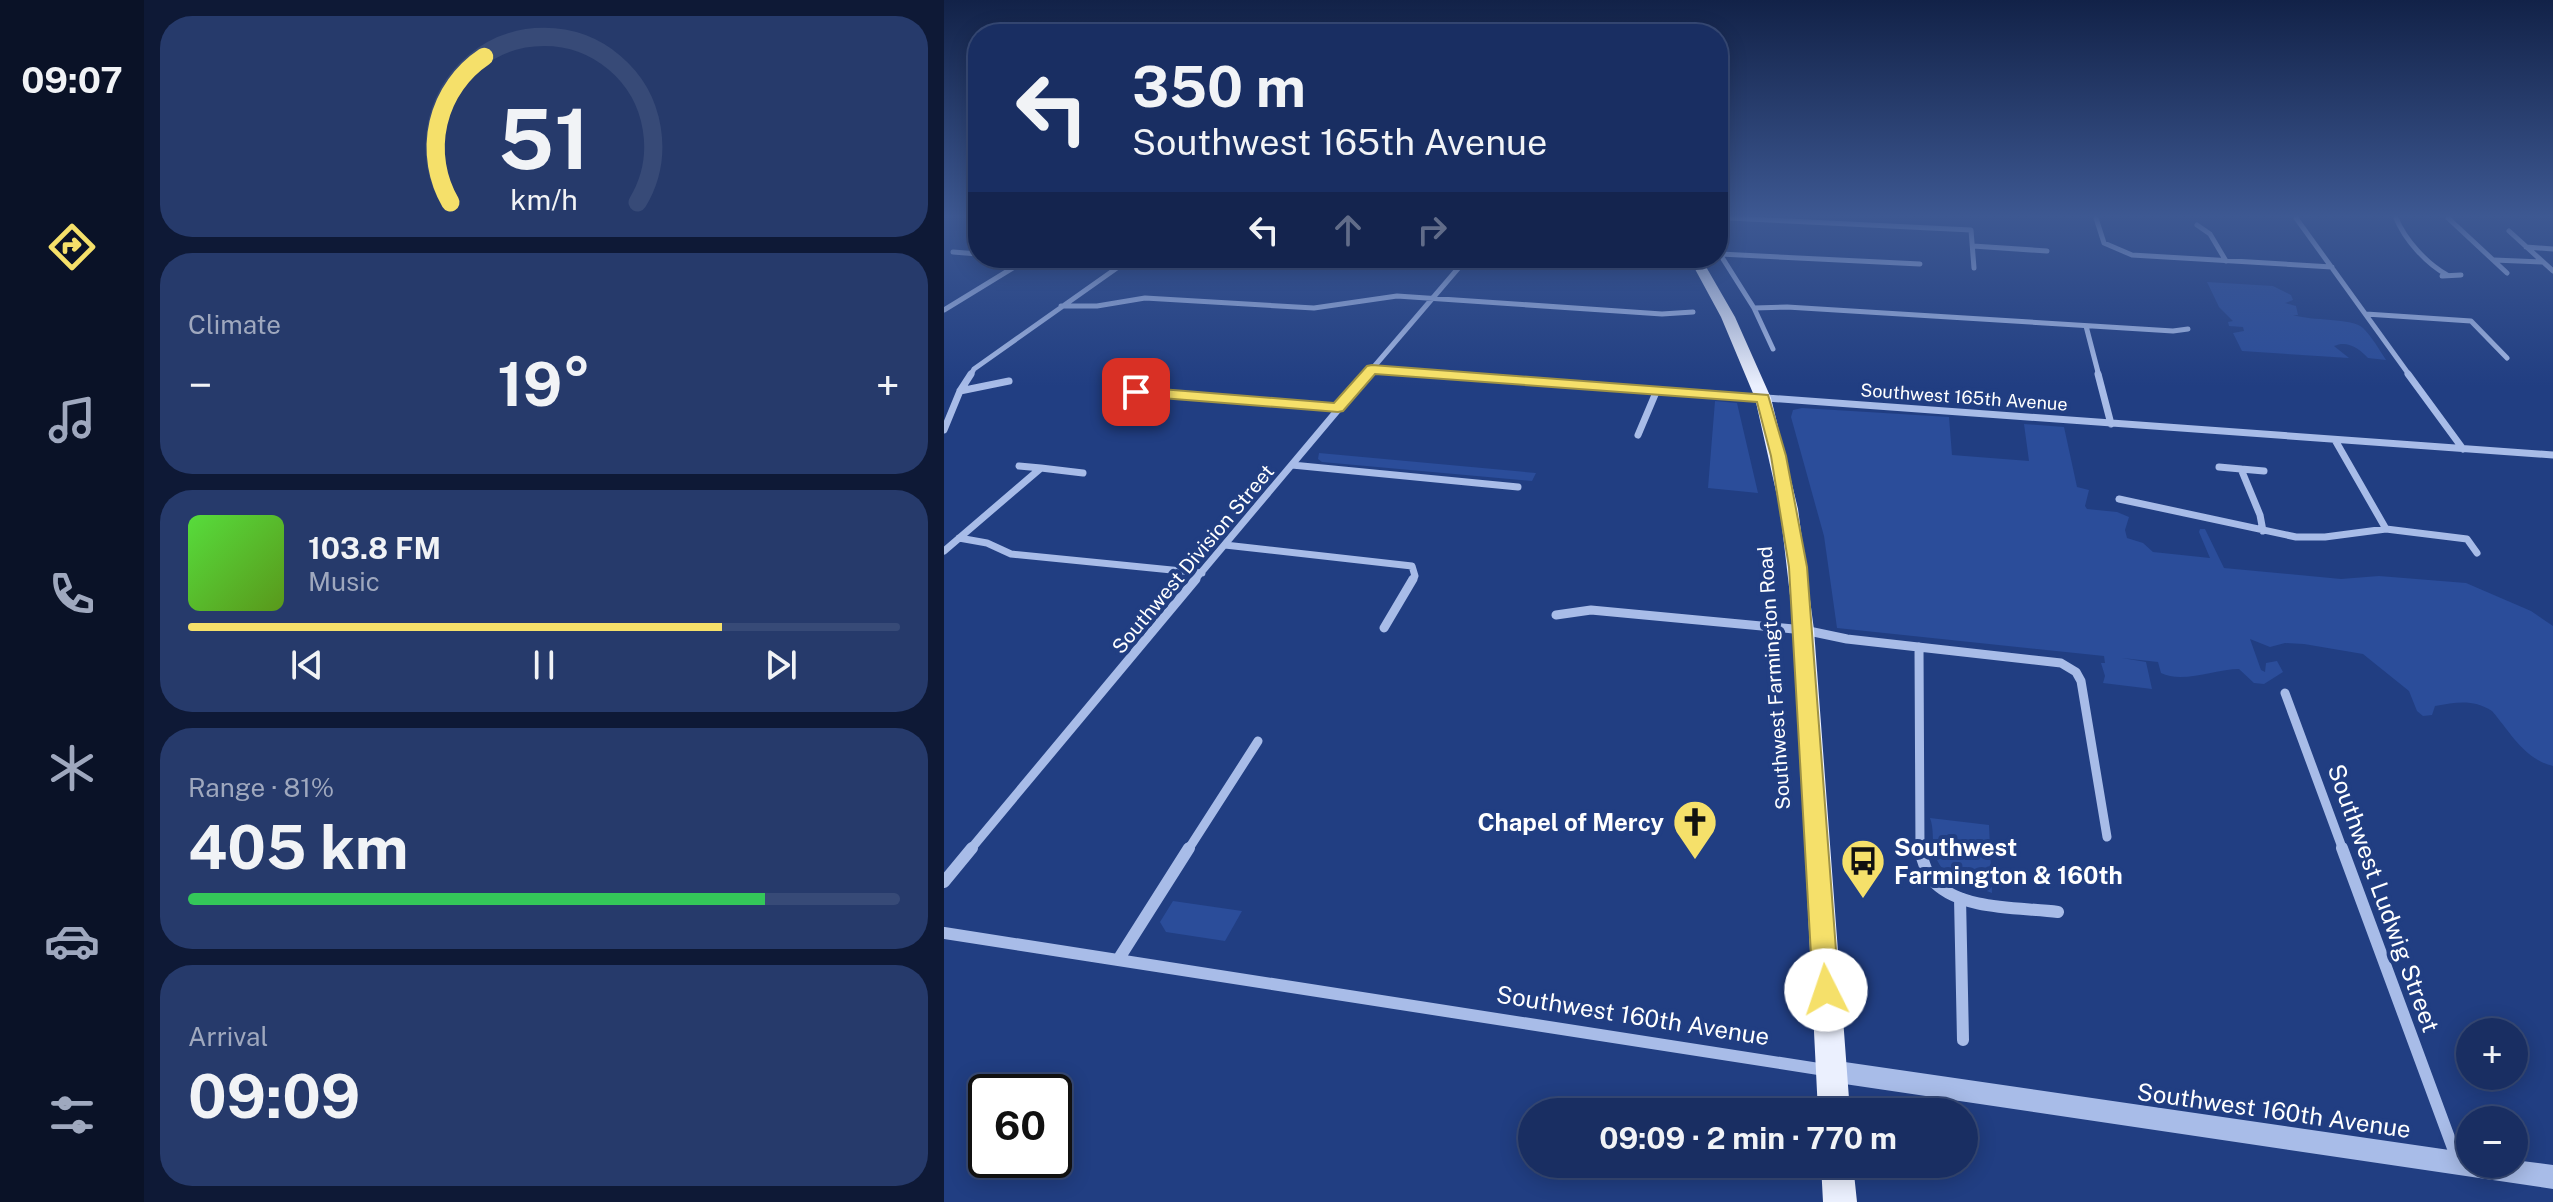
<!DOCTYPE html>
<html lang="en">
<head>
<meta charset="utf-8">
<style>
	:root { --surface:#192e62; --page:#263a6b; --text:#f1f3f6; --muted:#9fa8be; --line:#374a77; --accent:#f5e06a }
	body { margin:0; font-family:"Public Sans",sans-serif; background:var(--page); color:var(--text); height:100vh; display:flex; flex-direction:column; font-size:30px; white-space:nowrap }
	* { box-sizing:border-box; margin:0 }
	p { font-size:26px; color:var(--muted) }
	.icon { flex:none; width:44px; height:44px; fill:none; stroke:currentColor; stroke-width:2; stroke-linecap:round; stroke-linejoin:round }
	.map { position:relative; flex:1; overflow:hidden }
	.sheet { display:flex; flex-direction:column; gap:16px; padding:16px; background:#0e1936; width:800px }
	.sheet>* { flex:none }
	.guide { position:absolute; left:24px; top:24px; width:760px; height:244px; border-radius:32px; box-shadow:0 4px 20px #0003,0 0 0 2px var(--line); background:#192e62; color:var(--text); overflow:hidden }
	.controls { position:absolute; left:1512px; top:1018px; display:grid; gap:16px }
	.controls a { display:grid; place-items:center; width:72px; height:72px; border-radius:50%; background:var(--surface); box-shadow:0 4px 20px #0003,0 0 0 2px var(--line); font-size:40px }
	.speed { position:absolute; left:24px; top:1074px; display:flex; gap:16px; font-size:40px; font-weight:700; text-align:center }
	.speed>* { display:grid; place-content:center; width:104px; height:104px; border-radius:50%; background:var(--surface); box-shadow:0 4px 20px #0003,0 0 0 2px var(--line); line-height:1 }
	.speed .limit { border:4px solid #111; border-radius:12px; background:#fff; color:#111 }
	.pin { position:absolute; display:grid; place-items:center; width:68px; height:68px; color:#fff; margin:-34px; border-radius:16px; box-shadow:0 4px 12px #0006 }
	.me { position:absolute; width:88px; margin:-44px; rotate:356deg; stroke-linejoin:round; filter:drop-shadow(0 0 6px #0008) }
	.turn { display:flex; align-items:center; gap:28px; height:168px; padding:0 32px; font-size:36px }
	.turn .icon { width:104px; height:104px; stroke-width:2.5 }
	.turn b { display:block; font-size:56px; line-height:68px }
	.lanes { display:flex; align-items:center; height:76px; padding:0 32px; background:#0003; justify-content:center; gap:40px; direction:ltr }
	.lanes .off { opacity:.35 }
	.big { font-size:60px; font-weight:700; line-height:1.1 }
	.sheet .card { flex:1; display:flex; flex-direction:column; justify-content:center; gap:12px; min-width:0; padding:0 28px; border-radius:32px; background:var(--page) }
	.sheet .dial { align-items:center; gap:0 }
	.dial svg { height:208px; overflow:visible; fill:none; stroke:var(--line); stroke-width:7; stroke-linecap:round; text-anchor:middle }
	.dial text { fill:var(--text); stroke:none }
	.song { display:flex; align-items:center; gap:24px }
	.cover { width:96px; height:96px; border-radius:12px; background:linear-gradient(135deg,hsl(110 70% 55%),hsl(90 70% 35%)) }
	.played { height:8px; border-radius:4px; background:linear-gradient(90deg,var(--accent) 75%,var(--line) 75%) }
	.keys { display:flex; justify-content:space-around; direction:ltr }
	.heat { display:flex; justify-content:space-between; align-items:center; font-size:44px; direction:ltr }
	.charge { height:12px; border-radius:6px; background:linear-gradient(90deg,#34c759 81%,var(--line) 0) }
	.trip { position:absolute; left:574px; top:1098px; width:460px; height:80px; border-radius:40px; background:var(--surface); box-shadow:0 4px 20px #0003,0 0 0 2px var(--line); font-weight:700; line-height:80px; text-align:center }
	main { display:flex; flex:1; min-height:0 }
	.menu { display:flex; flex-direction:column; width:144px; justify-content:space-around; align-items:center; background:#0a1227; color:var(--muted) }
	.menu .icon { width:56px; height:56px }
	.menu .active { color:var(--accent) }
	.menu b { font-size:36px; color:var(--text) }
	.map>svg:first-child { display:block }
	.green { fill:#2b4d9a }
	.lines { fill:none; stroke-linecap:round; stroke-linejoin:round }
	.minor-far3 { stroke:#a8bce8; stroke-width:5 }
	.minor-far2 { stroke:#a8bce8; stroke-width:7 }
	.minor-far1 { stroke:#a8bce8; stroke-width:9 }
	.minor { stroke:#a8bce8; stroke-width:12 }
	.tertiary { fill:#a8bce8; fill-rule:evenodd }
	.primary { fill:#ebf0fe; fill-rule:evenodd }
	.route { fill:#f5e06a; stroke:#9f9245; stroke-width:2 }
	.labels { text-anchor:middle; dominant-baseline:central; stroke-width:8; stroke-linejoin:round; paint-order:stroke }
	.far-street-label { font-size:18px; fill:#fff; stroke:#213e82 }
	.street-label { font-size:20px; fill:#fff; stroke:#213e82 }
	.near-poi-label { font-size:24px; font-weight:bold; fill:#fff; stroke:#213e82; text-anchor:end }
	.near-street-label { font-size:24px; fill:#fff; stroke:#213e82 }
</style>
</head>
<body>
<main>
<nav class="menu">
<b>09:07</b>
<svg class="icon active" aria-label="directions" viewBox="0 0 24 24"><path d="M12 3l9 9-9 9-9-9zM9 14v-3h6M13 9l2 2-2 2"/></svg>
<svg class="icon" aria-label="music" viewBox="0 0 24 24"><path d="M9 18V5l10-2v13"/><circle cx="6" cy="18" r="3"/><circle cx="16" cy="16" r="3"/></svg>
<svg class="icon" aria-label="phone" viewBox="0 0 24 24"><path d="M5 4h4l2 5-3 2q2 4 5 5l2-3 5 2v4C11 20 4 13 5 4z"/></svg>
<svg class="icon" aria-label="climate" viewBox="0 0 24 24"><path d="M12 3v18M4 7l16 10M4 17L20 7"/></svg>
<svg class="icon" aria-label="car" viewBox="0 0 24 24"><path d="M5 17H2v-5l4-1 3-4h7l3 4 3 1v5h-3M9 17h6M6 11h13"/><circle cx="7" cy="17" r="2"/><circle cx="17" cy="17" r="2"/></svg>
<svg class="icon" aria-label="filters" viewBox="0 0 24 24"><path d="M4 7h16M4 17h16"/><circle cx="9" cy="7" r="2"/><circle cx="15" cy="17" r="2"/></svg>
</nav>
<section class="sheet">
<div class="card dial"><svg viewBox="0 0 100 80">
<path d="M14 69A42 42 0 1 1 86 69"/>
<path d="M14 69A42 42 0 0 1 27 13" stroke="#f5e06a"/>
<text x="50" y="56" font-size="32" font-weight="700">51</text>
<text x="50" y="72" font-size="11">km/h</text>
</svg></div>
<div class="card"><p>Climate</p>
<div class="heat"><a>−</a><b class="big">19°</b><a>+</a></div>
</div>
<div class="card">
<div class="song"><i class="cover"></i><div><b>103.8 FM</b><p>Music</p></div></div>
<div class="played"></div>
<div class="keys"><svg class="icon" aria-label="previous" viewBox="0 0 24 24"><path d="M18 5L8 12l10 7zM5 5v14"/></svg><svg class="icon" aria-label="pause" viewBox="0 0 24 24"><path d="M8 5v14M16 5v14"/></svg><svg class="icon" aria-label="next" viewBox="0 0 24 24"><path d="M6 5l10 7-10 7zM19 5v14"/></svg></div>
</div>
<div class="card"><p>Range · 81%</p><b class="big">405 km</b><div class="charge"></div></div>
<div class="card"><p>Arrival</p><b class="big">09:09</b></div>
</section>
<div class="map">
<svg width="1609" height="1202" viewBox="0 0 1609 1202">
	<rect width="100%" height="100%" fill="#213e82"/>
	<path class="green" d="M1263 282 1329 286 1347 295 1349 300 1341 303 1352 306 1354 315H1349C1367 321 1409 318 1419 328 1428 337 1435 349 1442 360L1424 358C1415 348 1403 340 1390 346L1405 358 1298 351 1289 333 1300 331 1299 327 1285 326 1284 322 1289 321 1275 307Z
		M771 401 793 403 814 493 764 488Z
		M858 408 1005 417 1008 455 1085 461 1080 424 1120 427 1133 487 1145 490 1141 506 1143 509 1173 512 1185 517 1181 530 1183 538 1199 543 1209 552 1266 558 1255 532 1256 529H1261L1280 568 1397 579 1435 576 1522 583 1587 611 1609 626V766C1580 759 1567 733 1548 711 1529 699 1513 702 1491 706L1488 715 1479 716 1473 711 1465 691 1419 654 1360 644 1341 643 1326 647 1306 639 1317 670 1321 672 1322 663 1333 661 1339 672 1320 684 1310 683 1295 669C1272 669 1238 684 1217 673L1214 662 1178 658 1202 662 1208 689 1159 683 1161 676 1157 663H1161L1160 656 893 628 880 536 847 417 849 410Z
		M375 453 592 473 588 481 378 462 374 459Z
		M986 818 1045 825 1048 893C1025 884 996 881 990 850 988 839 990 829 986 818Z
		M229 901 298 911 281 941 222 932 216 922Z"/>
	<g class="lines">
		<path class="minor-far3" d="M785 218 1027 230 1030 268
			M1152 218 1160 243 1188 255 1388 267
			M1352 218 1466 376
			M1452 218C1461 240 1482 263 1503 275
			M1504 218 1563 273
			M1253 225 1266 234 1282 261
			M1565 231 1609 271
			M1029 246 1103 251
			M1582 247 1609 249
			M774 251 810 308 829 349
			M9 252 34 254
			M776 254 976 264
			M1550 260 1599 262
			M1498 276 1517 275
			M117 306H153L201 298 370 308 453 296 718 314 749 312
			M810 308 843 307 1229 331 1244 329
			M0 310 85 258
			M1422 314 1527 321 1563 358
			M1142 326 1155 376
			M428 369 518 376
			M26 376 30 369 187 258
			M422 376 523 258"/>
		<path class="minor-far2" d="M491 374 1609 455
			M1154 374 1167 424
			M1464 374 1519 449
			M16 391 65 381
			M192 392 394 408
			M0 430 16 391 27 374
			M694 435 713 390
			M1391 440 1442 529
			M348 465 574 487
			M75 466 97 468
			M1275 467 1297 469
			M1175 499 1352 537H1381L1442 529 1523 539 1533 553
			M1319 531 1316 515 1297 469 1320 471
			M15 538 43 543 67 554 258 573
			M281 545 468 566 471 576 468 581
			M0 551 97 468 139 473
			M250 581 424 374"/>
		<path class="minor-far1" d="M612 615 647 610 860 630 903 639 1117 663 1132 672 1137 681 1163 837
			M440 628 469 579
			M975 647 976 850
			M1341 693 1399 850
			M26 850 252 579
			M244 850 314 741"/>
		<path class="minor" d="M975 848C979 860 982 874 991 883 1020 911 1077 907 1114 912
			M1398 848 1513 1159
			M0 882 28 848
			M1016 898 1019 1040
			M0 933 881 1070
			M174 960 245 848"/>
		<path class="tertiary" d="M887 1060 1526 1153V1164H1570V1160L1609 1165V1189L887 1082 879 1079 876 1071 879 1063Z"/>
		<path class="primary" d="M745 258H757L791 317 827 398 854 509 870 630 906 1112H874L850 630 836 509 811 398 777 317Z
			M877 1164H909L913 1202H879Z"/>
	</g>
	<linearGradient id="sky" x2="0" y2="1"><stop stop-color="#122248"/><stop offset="0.56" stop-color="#3d5892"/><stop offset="1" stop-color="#3d5892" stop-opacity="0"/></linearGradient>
	<rect width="1609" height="386" fill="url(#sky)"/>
	<path class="route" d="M428 365 824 395 842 456 863 567 895 990 891 999 882 1003 872 999 869 990 845 567 827 456 813 402 431 374 399 411 394 412 192 396 185 392 192 387 390 403 423 366Z"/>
	<defs>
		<g id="church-pin" transform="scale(2.3)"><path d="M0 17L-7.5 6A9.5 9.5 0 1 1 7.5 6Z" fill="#f5e06a" stroke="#213e82"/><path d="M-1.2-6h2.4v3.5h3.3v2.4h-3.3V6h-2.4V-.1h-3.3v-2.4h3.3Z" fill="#111"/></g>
		<g id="bus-pin" transform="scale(2.3)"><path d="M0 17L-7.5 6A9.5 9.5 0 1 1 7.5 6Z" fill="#f5e06a" stroke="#213e82"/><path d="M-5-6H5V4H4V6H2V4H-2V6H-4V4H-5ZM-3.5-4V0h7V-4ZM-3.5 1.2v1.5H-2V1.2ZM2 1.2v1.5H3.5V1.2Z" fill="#111"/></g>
	</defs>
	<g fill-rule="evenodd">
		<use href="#church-pin" x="751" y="822"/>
		<use href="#bus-pin" x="919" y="861"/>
	</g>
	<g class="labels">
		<g class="far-street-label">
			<text transform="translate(1020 397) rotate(4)">Southwest 165th Avenue</text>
		</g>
		<g class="street-label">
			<text transform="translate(249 559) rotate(-50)">Southwest Division Street</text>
			<text transform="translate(830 678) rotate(-94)">Southwest Farmington Road</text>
		</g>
		<g class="near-poi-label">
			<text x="720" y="822">Chapel of Mercy</text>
			<text x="950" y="847" text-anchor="start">Southwest<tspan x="950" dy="28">Farmington &amp; 160th</tspan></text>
		</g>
		<g class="near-street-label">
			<text transform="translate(1440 898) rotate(70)">Southwest Ludwig Street</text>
			<text transform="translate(689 1015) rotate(9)">Southwest 160th Avenue</text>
			<text transform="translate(1330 1110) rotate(8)">Southwest 160th Avenue</text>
		</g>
	</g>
</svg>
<div class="controls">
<a>+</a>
<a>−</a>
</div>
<div class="speed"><div class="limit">60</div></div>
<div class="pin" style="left:192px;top:392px;background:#d93025"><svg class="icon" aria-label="arrive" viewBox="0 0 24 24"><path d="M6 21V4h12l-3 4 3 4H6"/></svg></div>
<svg class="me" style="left:882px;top:990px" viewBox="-20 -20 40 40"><circle r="19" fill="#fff"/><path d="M0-13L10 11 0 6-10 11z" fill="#f5e06a"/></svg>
<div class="trip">09:09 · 2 min · 770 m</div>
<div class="guide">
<div class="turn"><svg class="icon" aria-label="left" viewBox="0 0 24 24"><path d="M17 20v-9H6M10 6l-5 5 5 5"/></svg><div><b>350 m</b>Southwest 165th Avenue</div></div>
<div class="lanes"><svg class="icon" aria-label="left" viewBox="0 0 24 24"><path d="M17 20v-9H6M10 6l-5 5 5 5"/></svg><svg class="icon off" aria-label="ahead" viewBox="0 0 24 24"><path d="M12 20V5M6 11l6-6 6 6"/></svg><svg class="icon off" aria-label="right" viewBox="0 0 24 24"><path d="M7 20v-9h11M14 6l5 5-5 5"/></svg></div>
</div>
</div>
</main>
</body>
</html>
